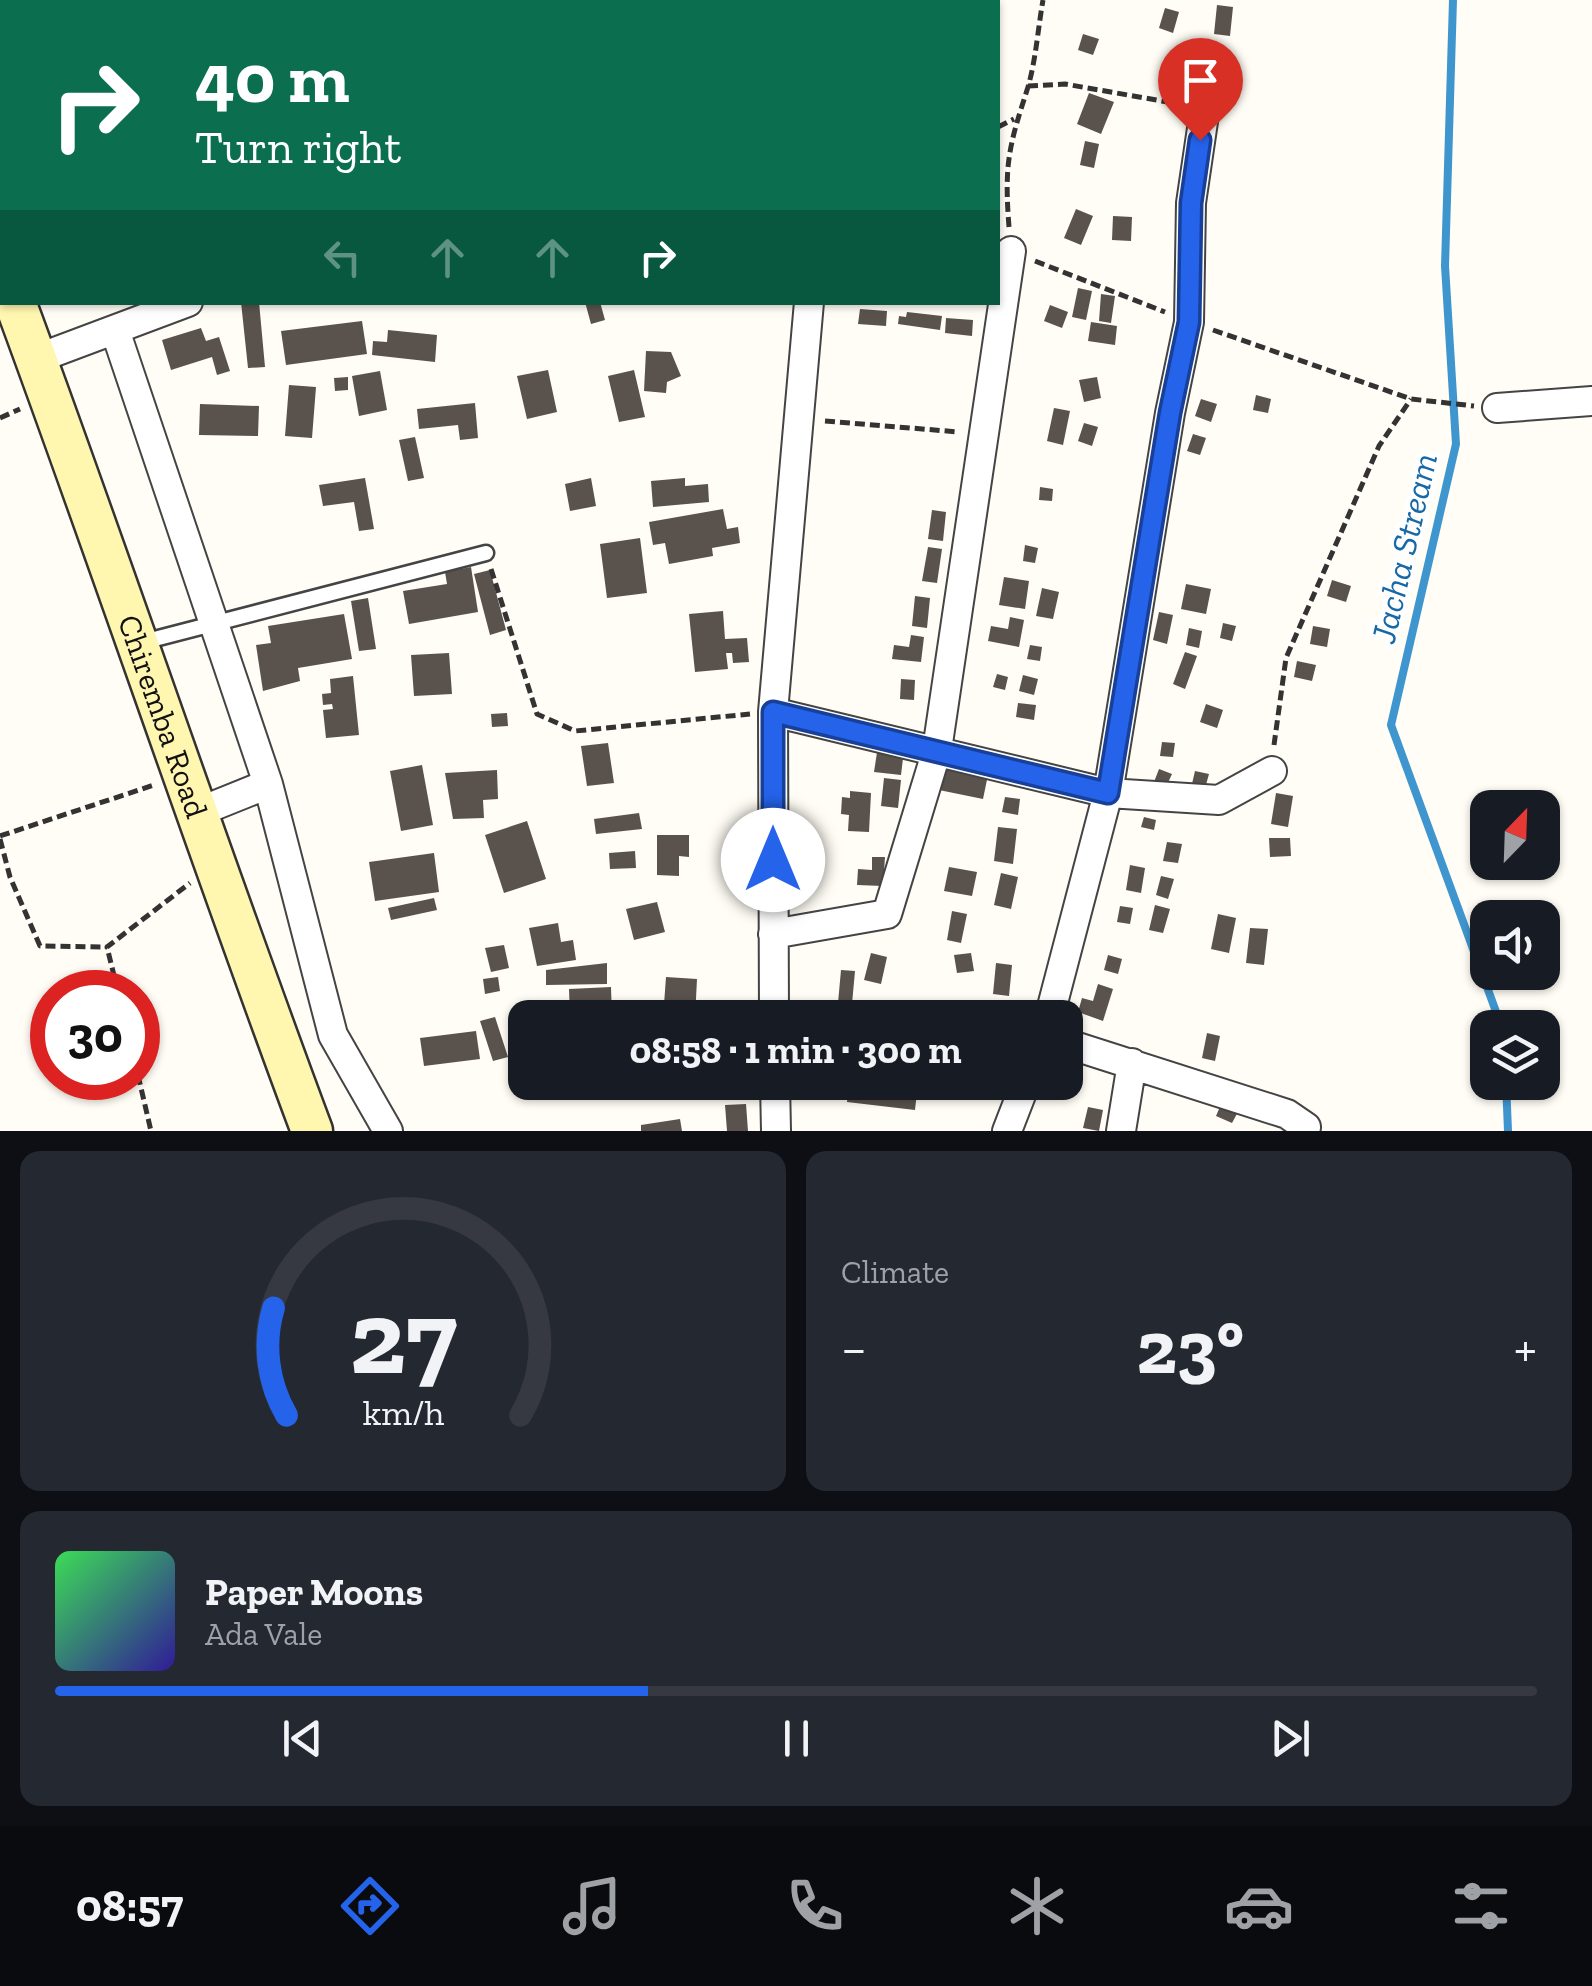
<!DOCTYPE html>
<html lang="en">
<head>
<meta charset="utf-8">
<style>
	:root { --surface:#171b24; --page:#242831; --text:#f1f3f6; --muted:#9ea1a6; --line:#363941; --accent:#2563eb }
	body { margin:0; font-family:"Zilla Slab",serif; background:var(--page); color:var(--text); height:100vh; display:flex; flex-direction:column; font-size:38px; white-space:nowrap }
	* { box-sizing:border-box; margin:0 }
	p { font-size:32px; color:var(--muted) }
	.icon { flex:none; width:55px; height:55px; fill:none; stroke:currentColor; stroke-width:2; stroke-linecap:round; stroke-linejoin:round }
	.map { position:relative; height:1131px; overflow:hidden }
	.drawer { display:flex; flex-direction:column; gap:20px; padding:20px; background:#0d0f14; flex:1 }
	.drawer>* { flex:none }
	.hud { position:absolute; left:0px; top:0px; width:1000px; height:305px; box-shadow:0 2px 8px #0004; background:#0b6e4f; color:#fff; overflow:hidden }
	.needle { width:65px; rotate:23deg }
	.controls { position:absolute; left:1470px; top:790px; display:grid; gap:20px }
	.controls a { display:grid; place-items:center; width:90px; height:90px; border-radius:20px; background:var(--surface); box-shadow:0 2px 8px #0004; font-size:50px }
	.speed { position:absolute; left:30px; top:970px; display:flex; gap:20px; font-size:50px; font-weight:700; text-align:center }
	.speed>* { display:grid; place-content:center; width:130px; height:130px; border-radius:50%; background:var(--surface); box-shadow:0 2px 8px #0004; line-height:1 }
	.speed .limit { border:15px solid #d22; background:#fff; color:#111 }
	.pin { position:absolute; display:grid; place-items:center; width:85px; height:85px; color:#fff; margin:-102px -42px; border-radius:50% 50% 50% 0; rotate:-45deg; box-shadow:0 0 10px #0007 }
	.pin .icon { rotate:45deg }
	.me { position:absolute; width:110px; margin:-55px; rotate:0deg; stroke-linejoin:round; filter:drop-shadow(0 0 8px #0008) }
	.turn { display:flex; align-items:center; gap:35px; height:210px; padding:0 30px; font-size:45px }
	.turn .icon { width:130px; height:130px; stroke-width:2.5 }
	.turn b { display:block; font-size:70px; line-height:85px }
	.lanes { display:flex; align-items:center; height:95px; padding:0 30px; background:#0003; justify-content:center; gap:50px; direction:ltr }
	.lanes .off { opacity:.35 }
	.big { font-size:75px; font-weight:700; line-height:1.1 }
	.drawer .card { flex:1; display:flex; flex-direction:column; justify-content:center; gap:15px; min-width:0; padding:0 35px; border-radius:20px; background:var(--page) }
	.drawer .dial { align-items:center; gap:0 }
	.dial svg { height:260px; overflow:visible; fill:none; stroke:var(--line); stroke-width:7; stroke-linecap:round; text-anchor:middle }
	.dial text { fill:var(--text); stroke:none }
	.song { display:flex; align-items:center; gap:30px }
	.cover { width:120px; height:120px; border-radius:15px; background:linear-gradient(135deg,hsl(130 70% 55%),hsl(250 70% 35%)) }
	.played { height:10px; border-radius:5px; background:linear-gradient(90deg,var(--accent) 40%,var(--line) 40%) }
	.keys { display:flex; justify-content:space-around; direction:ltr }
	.heat { display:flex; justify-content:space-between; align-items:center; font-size:55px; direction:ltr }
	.drawer .tiles { flex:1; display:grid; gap:20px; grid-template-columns:1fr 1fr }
	.card:last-child { grid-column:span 2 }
	.trip { position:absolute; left:508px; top:1000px; width:575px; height:100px; border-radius:20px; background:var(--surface); box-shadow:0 2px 8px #0004; font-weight:700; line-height:100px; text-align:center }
	.menu { display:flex; height:160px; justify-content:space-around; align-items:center; background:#090b0e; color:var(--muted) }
	.menu .icon { width:70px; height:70px }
	.menu .on { color:var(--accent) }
	.menu b { font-size:45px; color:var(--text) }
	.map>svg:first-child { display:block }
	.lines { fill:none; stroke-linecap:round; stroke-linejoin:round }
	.stream { stroke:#3f96cf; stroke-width:8 }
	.building { fill:#5a524d }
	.service-casing { stroke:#444; stroke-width:19 }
	.minor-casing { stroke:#444; stroke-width:32 }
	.secondary-casing { stroke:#333; stroke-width:45 }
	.path { stroke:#333; stroke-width:5; stroke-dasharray:10 5; stroke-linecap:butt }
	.service { stroke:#fff; stroke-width:14 }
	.minor { stroke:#fff; stroke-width:28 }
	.secondary { stroke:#fff6b0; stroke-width:40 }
	.route-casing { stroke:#184099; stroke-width:25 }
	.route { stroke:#2563eb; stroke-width:18 }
	.labels { text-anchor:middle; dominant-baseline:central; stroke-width:10; stroke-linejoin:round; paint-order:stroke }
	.street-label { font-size:32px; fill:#111; stroke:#fff }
	.water-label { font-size:35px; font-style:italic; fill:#1768a6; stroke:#fff }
</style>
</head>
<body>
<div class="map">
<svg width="1592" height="1131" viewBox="0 0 1592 1131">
	<rect width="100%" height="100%" fill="#fffdf5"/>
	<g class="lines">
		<path class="stream" d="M1453 0 1445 266 1456 444 1391 725 1502 1028
			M1506 1082 1508 1131"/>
	</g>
	<path class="building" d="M1217 5 1233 7 1230 36 1214 34Z
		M1165 8 1179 12 1173 33 1159 28Z
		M1083 34 1099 39 1093 55 1078 50Z
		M1206 55 1229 58 1227 79 1203 76Z
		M1089 93 1114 102 1101 134 1077 124Z
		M1085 141 1099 144 1094 168 1080 165Z
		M1076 209 1093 216 1081 245 1064 238Z
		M1113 216 1132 217 1131 241 1112 240Z
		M1078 288 1092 291 1086 320 1072 317Z
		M1101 294 1115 296 1111 323 1099 321Z
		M241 302H259L265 367 248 368Z
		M585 302H600L605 320 591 324Z
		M1050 305 1068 312 1062 328 1044 321Z
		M860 309 887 311 886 326 858 324Z
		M907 312 942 316 940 330 898 324 899 316 906 317Z
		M946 318 973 320 972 336 945 333Z
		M362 321 367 354 286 365 281 331Z
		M1091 322 1117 326 1115 345 1088 341Z
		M201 328 206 341 219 337 230 371 217 375 212 357 171 370 162 340Z
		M388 330 437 335 435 362 372 355 373 341 387 342Z
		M646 351 671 352 681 376 667 382 666 393 644 391Z
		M548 370 557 412 527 419 517 376Z
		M634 370 645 417 619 422 608 376Z
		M380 371 387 410 359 416 352 376Z
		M348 377V390L335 391 334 378Z
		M1097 377 1101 398 1084 402 1079 380Z
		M289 385 316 387 312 438 285 436Z
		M1256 395 1271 399 1268 413 1253 410Z
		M1201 399 1217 404 1211 422 1195 416Z
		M475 403 478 438 460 440 458 425 419 429 417 409Z
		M200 404 259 406 258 436 199 435Z
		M1054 408 1070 411 1063 445 1047 441Z
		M1084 423 1098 427 1092 446 1078 441Z
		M1193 434 1206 438 1200 455 1187 451Z
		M415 437 424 478 408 481 399 440Z
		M365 478 374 529 359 531 354 502 323 506 319 485Z
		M591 478 596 506 570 511 565 484Z
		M685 478V486L708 484 709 502 653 507 651 481Z
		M1040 487 1053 489 1052 501 1039 500Z
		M723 509 727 529 738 527 740 543 712 548 713 556 669 564 665 543 653 545 649 522Z
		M932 510 946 512 943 541 928 539Z
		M640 538 647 593 607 598 600 544Z
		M1025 545 1038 548 1035 563 1023 561Z
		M928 547 942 549 937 583 922 581Z
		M471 567 478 612 409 624 403 591 447 584 445 572Z
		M490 570 506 630 490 635 474 574Z
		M1004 577 1029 581 1025 609 999 605Z
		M1332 580 1351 586 1346 602 1327 596Z
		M1186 584 1211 589 1206 614 1181 609Z
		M1042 588 1059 592 1053 619 1036 616Z
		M915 596 930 598 927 628 912 626Z
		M368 598 376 649 359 651 351 601Z
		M723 611 725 639 747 638 749 662 733 663 732 653H726L728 669 695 672 689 614Z
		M1159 612 1173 615 1167 644 1153 640Z
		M344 614 352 659 298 668 300 681 263 691 256 645 271 643 268 626Z
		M1010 617 1024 620 1019 647 988 641 991 626 1008 629Z
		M1223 623 1236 626 1232 641 1220 638Z
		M1313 626 1330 629 1327 647 1310 644Z
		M1189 628 1202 631 1199 648 1186 645Z
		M911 635 924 637 921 662 892 659 894 645 909 647Z
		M1030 645 1042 647 1040 661 1027 659Z
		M1185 652 1197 656 1185 689 1173 684Z
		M449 653 452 694 414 696 411 655Z
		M1297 661 1316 665 1312 681 1294 677Z
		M997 674 1008 677 1005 690 993 687Z
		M1023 675 1038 679 1034 695 1019 691Z
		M353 676 359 735 326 738 323 710 333 709 332 704 323 705 322 694 331 693 330 679Z
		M901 679 915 680 914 700 900 699Z
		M1018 703 1036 705 1034 720 1016 717Z
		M1206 704 1223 710 1217 728 1200 722Z
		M507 713 508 726 492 727 491 714Z
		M1162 742 1175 743 1173 757 1160 756Z
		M608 743 614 783 587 786 581 746Z
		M878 746 904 750 901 775 874 772Z
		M945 761 989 770 983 799 939 790Z
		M422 765 433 825 401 831 390 771Z
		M1159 769 1172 774 1166 787 1154 782Z
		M497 770 498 799 483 800 484 818 453 819 445 773Z
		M1195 771 1209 774 1204 792 1191 788Z
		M884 778 901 780 898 808 881 806Z
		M850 791 871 793 869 832 848 831 849 815 841 814 842 797 850 798Z
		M1276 793 1293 796 1288 827 1271 824Z
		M1005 797 1020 799 1018 815 1002 812Z
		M639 813 642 829 596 834 594 819Z
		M1144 817 1156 820 1154 830 1141 827Z
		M527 821 546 879 504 893 485 835Z
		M998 827 1017 829 1013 864 994 861Z
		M657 835H689V857L679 856V876L657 875Z
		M1269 838H1290L1291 856 1270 857Z
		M1167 842 1182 844 1178 863 1163 861Z
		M635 851 636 868 610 869 609 853Z
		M434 853 439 892 375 901 369 862Z
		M872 857H885L883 886 857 885 858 869 872 870Z
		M1130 865 1145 868 1141 893 1126 890Z
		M949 867 977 872 972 896 944 891Z
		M1001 873 1018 877 1011 909 994 905Z
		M1161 876 1174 879 1168 899 1156 895Z
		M434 898 437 910 391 920 388 908Z
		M657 902 665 932 634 940 626 909Z
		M1155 905 1170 909 1163 933 1149 930Z
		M1120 906 1133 908 1130 924 1117 922Z
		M952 911 967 914 961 943 947 940Z
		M1218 914 1236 918 1229 953 1211 949Z
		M558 923 561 942 573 940 576 960 537 966 529 928Z
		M1250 928 1268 929 1264 965 1246 963Z
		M504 945 509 968 491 972 485 948Z
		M871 953 887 957 881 984 864 980Z
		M971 953 974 971 957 973 954 955Z
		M1108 955 1122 959 1118 974 1104 970Z
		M607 963V984L546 985V970Z
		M996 963 1012 965 1009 996 993 994Z
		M841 970 855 971 852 1004 838 1003Z
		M498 977 500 991 485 994 483 979Z
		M666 977 697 979 695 1018H663Z
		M1098 984 1113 989 1103 1021 1078 1012 1082 998 1093 1001Z
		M611 987 612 1018H570L569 989Z
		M794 1008H822V1018H794Z
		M495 1017 508 1057 493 1061 480 1021Z
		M476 1031 480 1059 424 1066 420 1038Z
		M1207 1033 1220 1036 1215 1061 1202 1058Z
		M849 1082H918L915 1110 847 1102Z
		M1222 1102 1239 1110 1232 1123 1216 1116Z
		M746 1104 748 1131H727L725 1105Z
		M1088 1107 1103 1110 1099 1131 1083 1128Z
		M680 1119 682 1131H641V1125Z"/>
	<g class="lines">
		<g class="service-casing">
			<path id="service" d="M139 643 486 553"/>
		</g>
		<g class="minor-casing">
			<path id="minor" d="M516 0 517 2
				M21 2 30 0
				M0 9 2 8
				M116 333 268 784 333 1035 388 1131
				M36 359 188 302
				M1497 408 1592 401
				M773 712 1108 793 1219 800 1272 771
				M196 813 268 784
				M773 934 887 914 937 750 1011 251
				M774 1018 773 712 809 302
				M1049 1018 1108 793 1170 413 1189 322 1191 203 1205 108
				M1065 1043 1287 1114 1306 1127
				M775 1082 776 1131
				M1007 1131 1026 1082
				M1121 1131 1132 1063"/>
		</g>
		<g class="secondary-casing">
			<g id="secondary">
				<path d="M0 263 2 270"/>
				<path id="s1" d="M15 302C117 578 209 856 312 1131"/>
			</g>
		</g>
		<path class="path" d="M1028 86 1065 84 1179 104
			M998 127 1014 119
			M1009 227C1004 163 1009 146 1028 87 1036 59 1038 28 1043 0
			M1035 261 1165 312
			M1213 330 1411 399 1474 406
			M0 418 20 409
			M825 421 959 432
			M491 569 537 714 575 731 750 714
			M1274 745 1286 658 1379 446 1411 399
			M0 836 154 785
			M0 839 10 877 40 946 107 947
			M118 992 107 947 190 883
			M138 1075 151 1131"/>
		<use href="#service" class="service"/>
		<use href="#minor" class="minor"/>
		<use href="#secondary" class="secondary"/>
	</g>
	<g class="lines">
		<g class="route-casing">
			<path id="route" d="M773 860V712L1108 793 1170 413 1189 322 1191 203 1200 140"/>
		</g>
		<use href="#route" class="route"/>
	</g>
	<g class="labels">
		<g class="street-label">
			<text stroke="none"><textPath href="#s1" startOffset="440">Chiremba Road</textPath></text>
		</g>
		<g class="water-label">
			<text transform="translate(1404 548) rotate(-77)">Jacha Stream</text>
		</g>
	</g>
</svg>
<div class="controls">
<a><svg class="needle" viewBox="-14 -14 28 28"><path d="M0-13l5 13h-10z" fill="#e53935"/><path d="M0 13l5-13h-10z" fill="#9ea1a6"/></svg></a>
<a><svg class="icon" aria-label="sound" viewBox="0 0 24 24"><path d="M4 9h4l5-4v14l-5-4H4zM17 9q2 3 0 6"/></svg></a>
<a><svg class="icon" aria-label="layers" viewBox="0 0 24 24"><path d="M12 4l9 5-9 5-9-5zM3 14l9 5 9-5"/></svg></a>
</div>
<div class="speed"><div class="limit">30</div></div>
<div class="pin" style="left:1200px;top:140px;background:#d93025"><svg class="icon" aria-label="arrive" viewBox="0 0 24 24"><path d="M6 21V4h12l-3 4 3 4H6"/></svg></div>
<svg class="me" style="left:773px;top:860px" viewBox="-20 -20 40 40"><circle r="19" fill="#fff"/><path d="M0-13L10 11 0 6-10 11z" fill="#2563eb"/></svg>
<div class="trip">08:58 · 1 min · 300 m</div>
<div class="hud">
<div class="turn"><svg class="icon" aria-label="right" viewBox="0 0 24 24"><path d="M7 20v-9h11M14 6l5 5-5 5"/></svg><div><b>40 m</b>Turn right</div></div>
<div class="lanes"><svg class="icon off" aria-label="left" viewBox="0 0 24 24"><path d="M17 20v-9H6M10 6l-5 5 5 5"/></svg><svg class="icon off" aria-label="ahead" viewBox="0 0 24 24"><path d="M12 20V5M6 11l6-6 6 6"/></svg><svg class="icon off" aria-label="ahead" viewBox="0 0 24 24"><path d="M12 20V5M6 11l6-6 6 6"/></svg><svg class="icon" aria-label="right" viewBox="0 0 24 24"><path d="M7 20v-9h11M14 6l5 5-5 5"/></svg></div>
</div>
</div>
<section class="drawer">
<div class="tiles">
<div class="card dial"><svg viewBox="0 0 100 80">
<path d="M14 69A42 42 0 1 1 86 69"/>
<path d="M14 69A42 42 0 0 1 10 36" stroke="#2563eb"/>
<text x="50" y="56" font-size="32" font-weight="700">27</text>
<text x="50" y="72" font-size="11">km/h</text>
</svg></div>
<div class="card"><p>Climate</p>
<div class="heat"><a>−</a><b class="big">23°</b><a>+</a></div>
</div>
<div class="card">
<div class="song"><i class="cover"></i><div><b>Paper Moons</b><p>Ada Vale</p></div></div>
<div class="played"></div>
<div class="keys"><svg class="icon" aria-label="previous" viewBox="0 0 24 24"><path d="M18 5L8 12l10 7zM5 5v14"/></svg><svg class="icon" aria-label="pause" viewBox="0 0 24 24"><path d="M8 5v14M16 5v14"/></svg><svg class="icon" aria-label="next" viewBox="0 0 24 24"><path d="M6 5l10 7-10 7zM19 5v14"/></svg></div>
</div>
</div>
</section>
<nav class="menu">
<b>08:57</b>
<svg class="icon on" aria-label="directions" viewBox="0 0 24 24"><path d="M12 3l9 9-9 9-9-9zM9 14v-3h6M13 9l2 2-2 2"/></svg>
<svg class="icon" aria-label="music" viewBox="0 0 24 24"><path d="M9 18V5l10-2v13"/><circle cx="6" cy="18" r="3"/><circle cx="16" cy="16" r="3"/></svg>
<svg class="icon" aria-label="phone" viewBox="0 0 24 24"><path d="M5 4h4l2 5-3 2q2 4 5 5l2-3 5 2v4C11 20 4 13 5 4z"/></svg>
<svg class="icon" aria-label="climate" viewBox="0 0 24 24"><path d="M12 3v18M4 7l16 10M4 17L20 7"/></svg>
<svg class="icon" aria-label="car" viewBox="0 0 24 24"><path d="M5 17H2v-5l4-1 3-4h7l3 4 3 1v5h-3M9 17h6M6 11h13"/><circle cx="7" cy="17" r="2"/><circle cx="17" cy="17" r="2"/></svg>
<svg class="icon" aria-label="filters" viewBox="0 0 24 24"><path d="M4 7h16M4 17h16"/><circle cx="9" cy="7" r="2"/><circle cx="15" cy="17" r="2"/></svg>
</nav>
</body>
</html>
